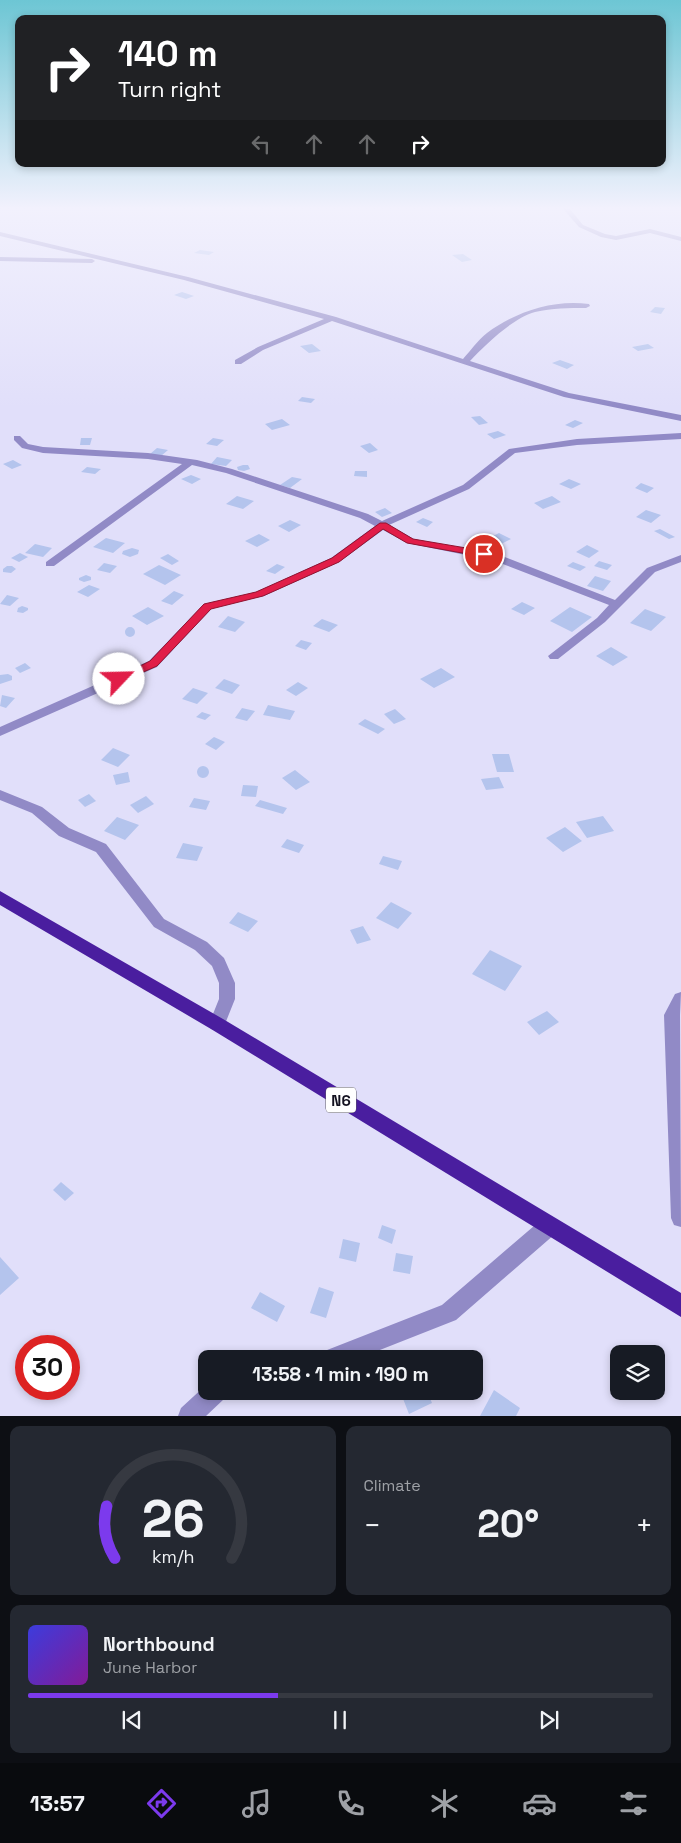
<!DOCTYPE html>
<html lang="en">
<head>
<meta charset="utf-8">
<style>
	:root { --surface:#171b24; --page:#242831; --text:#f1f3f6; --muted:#9ea1a6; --line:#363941; --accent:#7c3aed }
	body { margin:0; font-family:"Space Grotesk",sans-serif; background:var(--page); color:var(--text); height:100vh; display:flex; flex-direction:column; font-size:19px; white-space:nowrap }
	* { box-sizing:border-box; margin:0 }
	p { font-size:16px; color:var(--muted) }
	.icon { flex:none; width:28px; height:28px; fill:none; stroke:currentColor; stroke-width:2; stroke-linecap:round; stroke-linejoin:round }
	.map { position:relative; height:1416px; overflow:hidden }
	.drawer { display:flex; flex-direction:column; gap:10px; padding:10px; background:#0d0f14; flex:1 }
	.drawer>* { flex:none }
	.hud { position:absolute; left:15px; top:15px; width:651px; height:152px; border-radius:10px; box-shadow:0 2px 8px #0003; background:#202124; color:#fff; overflow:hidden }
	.tools { position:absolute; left:610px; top:1345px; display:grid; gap:10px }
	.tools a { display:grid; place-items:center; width:55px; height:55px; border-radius:10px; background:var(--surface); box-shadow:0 2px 8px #0003; font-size:25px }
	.speed { position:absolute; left:15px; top:1335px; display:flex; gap:10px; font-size:25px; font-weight:700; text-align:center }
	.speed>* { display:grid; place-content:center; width:65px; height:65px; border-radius:50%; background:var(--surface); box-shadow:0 2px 8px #0003; line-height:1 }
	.speed .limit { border:8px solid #d22; background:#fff; color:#111 }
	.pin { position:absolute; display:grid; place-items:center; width:42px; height:42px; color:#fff; margin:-21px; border:2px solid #fff; border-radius:50%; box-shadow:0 1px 5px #0007 }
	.me { position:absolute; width:55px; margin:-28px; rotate:66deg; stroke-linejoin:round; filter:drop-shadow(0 0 4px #0008) }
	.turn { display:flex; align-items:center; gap:18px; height:105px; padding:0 20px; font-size:22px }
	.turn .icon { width:65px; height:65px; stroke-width:2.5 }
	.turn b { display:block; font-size:35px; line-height:42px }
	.lanes { display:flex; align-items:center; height:48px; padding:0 20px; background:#0003; justify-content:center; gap:25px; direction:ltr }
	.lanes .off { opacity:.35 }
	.big { font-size:38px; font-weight:600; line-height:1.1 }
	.drawer .tile { flex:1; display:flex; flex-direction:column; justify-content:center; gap:8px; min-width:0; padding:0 18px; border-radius:10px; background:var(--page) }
	.drawer .dial { align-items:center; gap:0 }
	.dial svg { height:130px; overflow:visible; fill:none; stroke:var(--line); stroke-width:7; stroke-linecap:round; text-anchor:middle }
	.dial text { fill:var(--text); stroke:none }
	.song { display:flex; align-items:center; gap:15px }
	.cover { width:60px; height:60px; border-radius:8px; background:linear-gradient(135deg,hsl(240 70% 55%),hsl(290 70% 35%)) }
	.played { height:5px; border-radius:2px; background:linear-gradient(90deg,var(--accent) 40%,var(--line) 40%) }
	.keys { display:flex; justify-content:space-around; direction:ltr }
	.heat { display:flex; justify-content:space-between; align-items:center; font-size:28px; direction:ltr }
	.drawer .tiles { flex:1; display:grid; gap:10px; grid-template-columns:1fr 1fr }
	.tile:last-child { grid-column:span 2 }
	.trip { position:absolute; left:198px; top:1350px; width:285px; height:50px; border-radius:10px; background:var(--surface); box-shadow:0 2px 8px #0003; font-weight:600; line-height:50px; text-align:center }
	.tabs { display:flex; height:80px; justify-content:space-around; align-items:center; background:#090b0e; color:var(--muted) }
	.tabs .icon { width:35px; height:35px }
	.tabs .on { color:var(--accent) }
	.tabs b { font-size:22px; color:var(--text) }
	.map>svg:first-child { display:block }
	.building { fill:#b4c4ed }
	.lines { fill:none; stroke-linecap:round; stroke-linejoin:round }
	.minor { fill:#918ac6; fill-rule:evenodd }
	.trunk { fill:#4a1e9f; fill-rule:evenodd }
	.route { fill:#e11d48; stroke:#92132f }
	.labels { text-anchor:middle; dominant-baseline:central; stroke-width:4.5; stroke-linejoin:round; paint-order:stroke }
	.shield { fill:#fff; stroke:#5a5863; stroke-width:1 }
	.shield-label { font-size:15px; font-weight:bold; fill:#131120 }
</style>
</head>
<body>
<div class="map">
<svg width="681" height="1416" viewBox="0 0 681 1416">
	<rect width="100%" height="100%" fill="#e1dffa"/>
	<path class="building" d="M200 250 214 252 209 255 194 253Z
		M463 254 472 260 462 262 452 255Z
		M182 292 194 296 186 299 174 295Z
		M655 307 665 308 661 314 650 312Z
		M312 344 321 351 309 353 300 346Z
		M648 344 654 348 638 351 632 347Z
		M560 360 574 365 567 369 552 363Z
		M302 397 315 399 311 403 298 401Z
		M480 416 488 423 479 425 471 417Z
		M282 419 290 425 272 430 265 424Z
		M575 420 583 423 573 428 565 425Z
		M498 431 506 435 494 439 487 434Z
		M81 438H92L90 445H80Z
		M213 438 224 440 217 446 206 444Z
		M370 443 378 450 369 453 360 446Z
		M157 448 168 450 161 456 150 454Z
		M217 457 232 460 226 466 211 464Z
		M13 460 22 465 12 469 3 464Z
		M243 465H248L250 469 244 471 238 470 237 467Z
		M87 467 101 469 95 474 81 472Z
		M355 471H367V477L354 476Z
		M191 475 201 479 192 484 181 479Z
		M292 477 302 479 290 488 280 485Z
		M569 479 581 484 571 489 559 484Z
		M641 483 654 488 647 493 635 488Z
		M237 496 254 501 243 509 226 504Z
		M552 496 561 502 543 509 534 503Z
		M385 508 392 513 382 517 375 512Z
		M646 510 661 515 651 523 636 517Z
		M423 518 433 522 427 527 416 522Z
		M290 520 301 525 289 532 278 526Z
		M660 529 675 537 669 539 654 531Z
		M499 533 511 539 501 544 489 538Z
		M259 534 270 540 257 547 245 541Z
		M106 538 125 543 113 553 93 547Z
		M35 544 52 548 43 557 25 553Z
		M587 545 599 551 589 558 576 552Z
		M132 548 139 550 138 554 130 557 122 554 123 551Z
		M20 553 28 557 19 562 11 558Z
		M168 554 179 561 172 565 160 558Z
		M599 561 612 565 607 570 594 566Z
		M573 562 586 567 580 571 567 566Z
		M104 563 117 566 110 573 97 570Z
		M277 564 285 567 275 574 266 571Z
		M159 565 181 575 165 585 143 574Z
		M7 566H12L16 569 11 573 3 572V569Z
		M86 575 91 577V580L84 582 79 580V578Z
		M595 576 611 581 603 591 587 586Z
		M89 585 100 589 88 597 77 592Z
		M174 591 184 595 172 605 161 601Z
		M7 595 19 598 10 606 0 604Z
		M522 602 535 608 524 615 511 609Z
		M22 606 28 608V610L23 613 17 612 18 608Z
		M148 607 164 616 147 625 132 616Z
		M570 607 592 617 572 632 550 621Z
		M645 609 666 617 651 631 630 623Z
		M228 616 245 622 235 632 218 627Z
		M322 619 338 625 329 632 313 626Z
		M125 632a5 5 0 1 1 10 0a5 5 0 1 1-10 0Z
		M301 640 312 643 306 650 295 646Z
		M611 647 628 657 613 666 596 656Z
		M25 663 31 668 20 673 15 668Z
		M441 668 455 677 434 688 420 679Z
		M8 674 12 676V680L0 684V675Z
		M224 679 240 685 232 694 215 688Z
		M298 682 308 688 296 696 286 690Z
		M193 688 208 693 197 704 182 699Z
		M2 695 15 698 6 708 0 706Z
		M268 705 295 711 290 720 263 715Z
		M242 708 255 711 247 721 235 718Z
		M395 709 406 719 394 724 384 714Z
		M202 712 211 715 205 720 196 717Z
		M365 719 385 729 378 734 358 724Z
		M214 737 225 742 216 750 205 744Z
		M113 748 130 755 118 767 101 760Z
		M492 754H509L514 772H497Z
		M197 772a6 6 0 1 1 12 0a6 6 0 1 1-12 0Z
		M295 770 310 782 296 790 282 778Z
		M128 772 130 782 116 785 113 775Z
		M499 777 504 788 486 790 481 779Z
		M243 785 258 786 256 797 241 796Z
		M89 794 96 801 85 807 78 800Z
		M146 796 154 804 138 813 130 805Z
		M194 798 210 801 206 810 189 807Z
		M260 800 287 808 283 814 255 806Z
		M603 816 614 831 587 838 576 822Z
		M117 817 139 825 125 840 104 831Z
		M565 827 582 841 563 852 546 838Z
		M287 839 304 845 299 853 281 847Z
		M183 843 203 847 197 861 176 858Z
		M383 856 402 861 398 870 379 864Z
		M391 902 412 913 398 929 376 918Z
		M238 912 258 921 248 932 229 923Z
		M363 926 371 940 357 944 350 930Z
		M490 950 522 966 505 991 472 974Z
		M547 1011 559 1022 539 1035 527 1022Z
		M61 1182 74 1193 65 1201 53 1190Z
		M382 1225 396 1230 392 1244 378 1238Z
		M343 1239 360 1243 356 1262 339 1258Z
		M396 1253 413 1256 410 1274 393 1271Z
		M0 1257 19 1278 0 1295Z
		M319 1287 334 1292 326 1318 310 1313Z
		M260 1292 285 1306 277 1322 251 1308Z
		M494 1390 520 1408 516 1416H480Z
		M400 1391H427L432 1403 409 1414Z"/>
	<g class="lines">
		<path class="minor" d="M563 209H570L583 225 605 234 616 236 650 229 681 237V241L650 233 616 240 601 237 579 227Z
			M0 232 188 277 336 317 463 359C471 350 478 340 487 333 515 312 553 299 589 304L590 306 586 308C569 308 552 308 535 312 513 318 486 344 470 361L569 393 681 415V421L564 397 332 321 263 350 241 364H235V360L258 347 324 319 184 280 0 236Z
			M0 257 92 259 95 261 92 263 0 261Z
			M681 433V439L577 445 515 453 469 489 389 525 414 539 502 556 615 600 647 568 681 555V562L655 572 605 622 558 659H550L548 656 597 618 609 605 495 561 407 543 383 530 339 562 264 596 212 608 157 667 0 736V727L149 661 204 604 256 592 331 558 375 526 360 518 226 473 192 465 54 566H46V562L182 464 148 459 43 453 22 448 14 440V436H20L28 444 43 447 148 453 197 460 232 469 368 514 382 521 463 485 509 449 577 439Z
			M0 790 42 807 69 828 106 844 164 919 207 942 224 958 235 983V999L223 1029 217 1031 211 1029 209 1024 219 999V983L212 966 195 950 154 927 96 852 59 836 32 813 0 800Z
			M681 992 680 1015 681 1227 674 1225 671 1218 664 1015 675 994Z
			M548 1218 555 1220 558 1227 555 1234 456 1320 357 1359H319L322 1352 442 1305 541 1220Z
			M206 1385V1391H227L224 1399 206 1416H178L181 1408Z"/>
		<path class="trunk" d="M0 891 223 1019 681 1293V1317L211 1029 0 905Z"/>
	</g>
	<linearGradient id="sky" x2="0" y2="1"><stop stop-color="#6dc6d4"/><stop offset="0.51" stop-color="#f2f1fd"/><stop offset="1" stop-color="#f2f1fd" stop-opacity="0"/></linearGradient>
	<rect width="681" height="408" fill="url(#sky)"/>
	<path class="route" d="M380 523H386L413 539 484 551 488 554 484 557 407 543 383 529 339 562 263 596 211 609 157 666 123 681 119 682 114 679 150 661 204 604 256 592 332 558Z"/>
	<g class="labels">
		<rect class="shield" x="326" y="1087.5" width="30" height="25" rx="4"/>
		<g class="shield-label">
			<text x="341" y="1100">N6</text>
		</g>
	</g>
</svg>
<div class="tools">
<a><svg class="icon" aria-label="layers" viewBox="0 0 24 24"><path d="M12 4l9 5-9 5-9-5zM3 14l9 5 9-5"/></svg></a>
</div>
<div class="speed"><div class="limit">30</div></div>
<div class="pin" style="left:484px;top:554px;background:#d93025"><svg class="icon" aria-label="arrive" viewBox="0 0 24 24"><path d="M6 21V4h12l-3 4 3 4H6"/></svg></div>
<svg class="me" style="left:119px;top:679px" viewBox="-20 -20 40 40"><circle r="19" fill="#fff"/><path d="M0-13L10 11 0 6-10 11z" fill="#e11d48"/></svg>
<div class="trip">13:58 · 1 min · 190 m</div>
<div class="hud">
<div class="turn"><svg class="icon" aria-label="right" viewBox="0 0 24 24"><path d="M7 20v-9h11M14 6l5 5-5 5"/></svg><div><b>140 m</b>Turn right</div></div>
<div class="lanes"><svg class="icon off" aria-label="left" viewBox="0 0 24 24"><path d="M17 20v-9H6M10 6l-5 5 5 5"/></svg><svg class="icon off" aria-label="ahead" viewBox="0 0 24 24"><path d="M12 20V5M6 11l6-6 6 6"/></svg><svg class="icon off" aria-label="ahead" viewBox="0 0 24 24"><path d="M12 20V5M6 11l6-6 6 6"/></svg><svg class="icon" aria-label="right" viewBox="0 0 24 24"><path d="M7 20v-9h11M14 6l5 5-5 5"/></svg></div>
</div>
</div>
<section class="drawer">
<div class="tiles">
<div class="tile dial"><svg viewBox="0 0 100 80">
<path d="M14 69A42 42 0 1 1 86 69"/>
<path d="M14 69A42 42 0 0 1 9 37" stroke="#7c3aed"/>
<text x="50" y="56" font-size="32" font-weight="700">26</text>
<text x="50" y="72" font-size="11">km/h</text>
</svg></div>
<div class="tile"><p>Climate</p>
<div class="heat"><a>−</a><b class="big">20°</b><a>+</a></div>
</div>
<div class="tile">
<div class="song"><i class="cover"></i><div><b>Northbound</b><p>June Harbor</p></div></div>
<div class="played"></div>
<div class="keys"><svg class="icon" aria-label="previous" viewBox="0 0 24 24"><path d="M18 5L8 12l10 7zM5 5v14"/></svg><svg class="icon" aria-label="pause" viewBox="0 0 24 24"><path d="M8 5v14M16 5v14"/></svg><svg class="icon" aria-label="next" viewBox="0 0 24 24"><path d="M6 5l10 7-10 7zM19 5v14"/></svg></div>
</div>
</div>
</section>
<nav class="tabs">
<b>13:57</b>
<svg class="icon on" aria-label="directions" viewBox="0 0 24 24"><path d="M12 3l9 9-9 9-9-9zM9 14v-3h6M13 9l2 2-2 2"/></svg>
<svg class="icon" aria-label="music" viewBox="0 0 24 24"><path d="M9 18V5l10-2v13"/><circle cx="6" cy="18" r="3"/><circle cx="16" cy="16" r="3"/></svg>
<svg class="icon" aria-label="phone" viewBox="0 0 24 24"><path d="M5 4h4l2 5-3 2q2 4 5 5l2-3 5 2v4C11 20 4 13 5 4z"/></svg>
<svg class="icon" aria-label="climate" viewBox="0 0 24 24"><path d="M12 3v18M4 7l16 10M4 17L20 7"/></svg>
<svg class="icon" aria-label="car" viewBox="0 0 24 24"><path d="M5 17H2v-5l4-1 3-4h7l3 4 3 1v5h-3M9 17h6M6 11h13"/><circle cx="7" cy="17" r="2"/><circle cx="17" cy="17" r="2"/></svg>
<svg class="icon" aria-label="filters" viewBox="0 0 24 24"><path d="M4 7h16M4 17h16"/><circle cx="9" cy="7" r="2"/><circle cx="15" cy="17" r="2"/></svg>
</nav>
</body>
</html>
